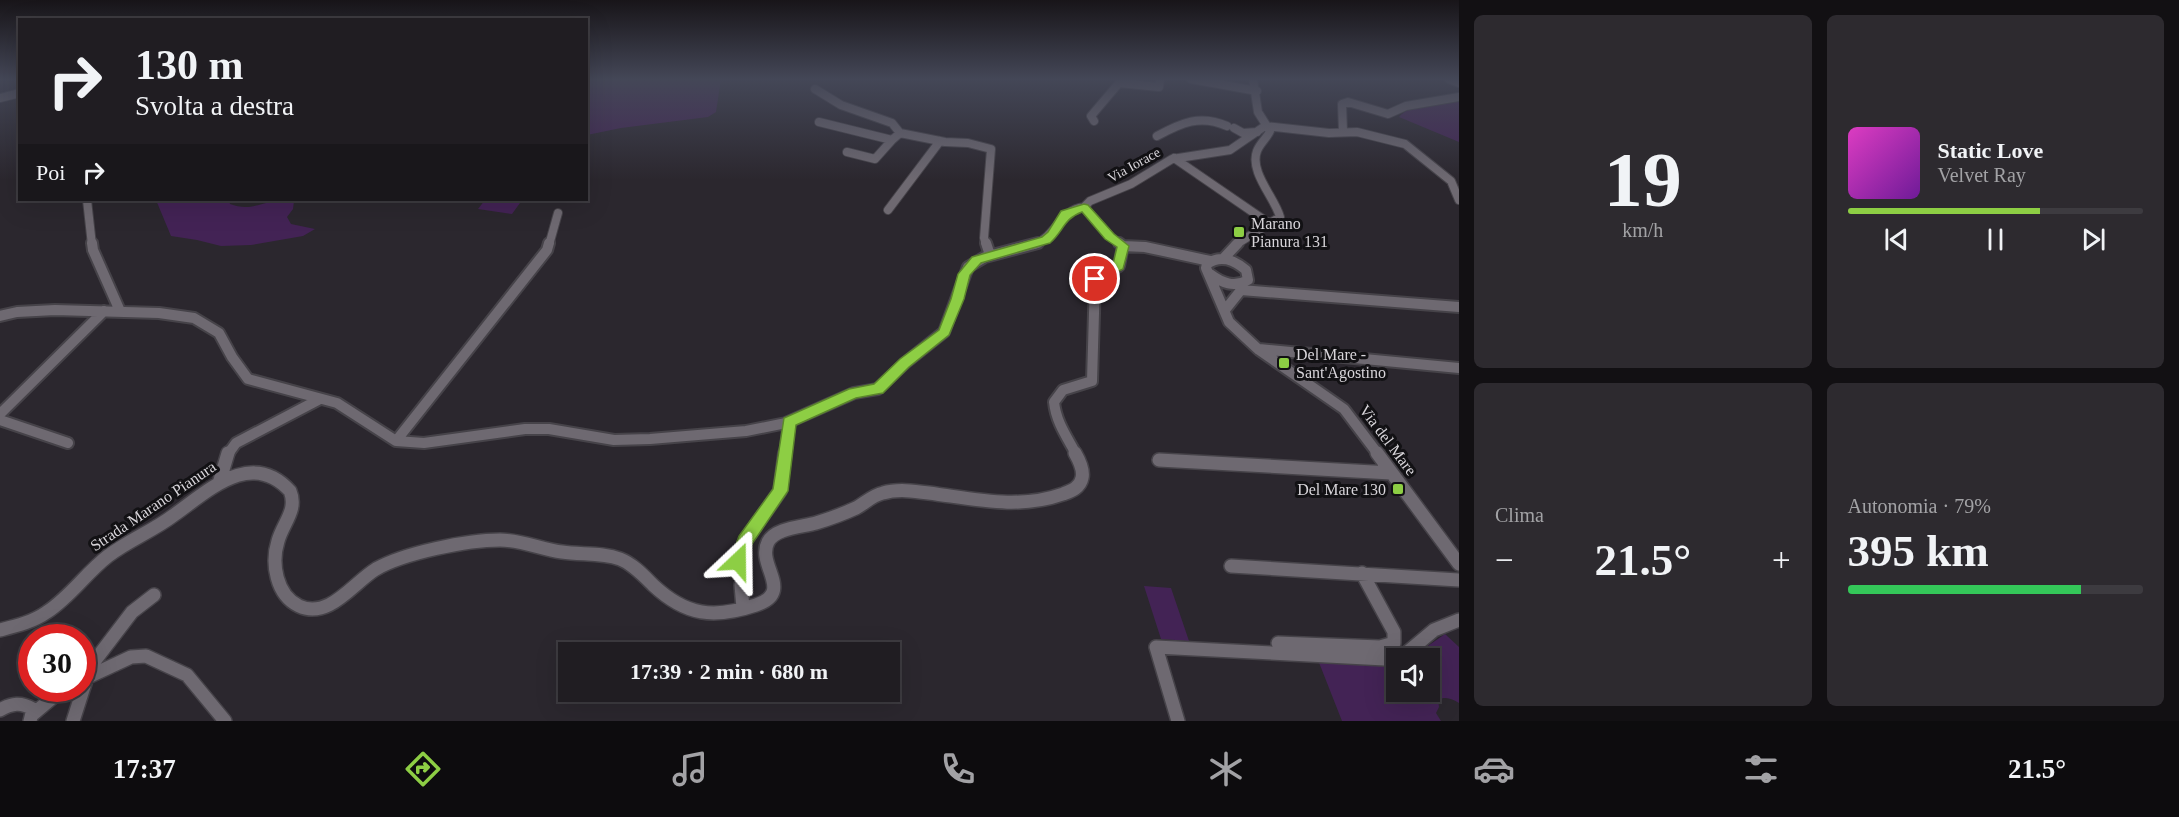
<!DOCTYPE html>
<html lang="it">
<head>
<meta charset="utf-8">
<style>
	:root { --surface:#201d22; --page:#2d2a2f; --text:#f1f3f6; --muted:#a2a2a5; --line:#3d3b40; --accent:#8dce44 }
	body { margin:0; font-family:Georgia,serif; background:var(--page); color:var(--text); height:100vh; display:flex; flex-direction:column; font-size:22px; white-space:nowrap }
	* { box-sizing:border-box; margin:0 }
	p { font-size:20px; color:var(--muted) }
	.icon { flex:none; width:33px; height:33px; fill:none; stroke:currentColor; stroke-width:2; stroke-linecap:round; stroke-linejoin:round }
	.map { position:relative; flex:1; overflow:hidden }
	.panel { display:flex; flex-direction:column; gap:15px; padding:15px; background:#121013; width:720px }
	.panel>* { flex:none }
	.hud { position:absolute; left:18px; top:18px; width:570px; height:183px; border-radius:0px; box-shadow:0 6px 24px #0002,0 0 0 2px var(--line); background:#201d22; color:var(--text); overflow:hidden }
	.fabs { position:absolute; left:1386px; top:648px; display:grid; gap:12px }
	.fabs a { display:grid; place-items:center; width:54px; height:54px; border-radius:0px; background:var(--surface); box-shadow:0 6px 24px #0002,0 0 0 2px var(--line); font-size:30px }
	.speed { position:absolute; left:18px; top:624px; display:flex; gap:12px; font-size:30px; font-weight:700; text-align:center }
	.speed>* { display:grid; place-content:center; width:78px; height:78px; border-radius:50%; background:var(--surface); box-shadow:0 6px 24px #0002,0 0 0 2px var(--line); line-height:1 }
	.speed .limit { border:9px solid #d22; background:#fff; color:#111 }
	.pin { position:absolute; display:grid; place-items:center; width:51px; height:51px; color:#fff; margin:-26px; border:3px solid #fff; border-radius:50%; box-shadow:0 2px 6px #0007 }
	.me { position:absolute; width:66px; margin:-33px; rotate:23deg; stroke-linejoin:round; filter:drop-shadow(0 0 4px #0008) }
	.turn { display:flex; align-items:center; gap:21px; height:126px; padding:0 18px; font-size:27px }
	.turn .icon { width:78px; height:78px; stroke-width:2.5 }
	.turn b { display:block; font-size:42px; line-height:51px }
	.then { display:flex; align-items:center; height:57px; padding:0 18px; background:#0003; gap:12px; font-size:22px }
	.big { font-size:45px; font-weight:800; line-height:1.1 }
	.panel .widget { flex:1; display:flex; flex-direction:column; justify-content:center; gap:9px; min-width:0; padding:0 21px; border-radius:9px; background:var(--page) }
	.panel .dial { align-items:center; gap:0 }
	.dial b { font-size:78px; line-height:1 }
	.song { display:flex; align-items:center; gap:18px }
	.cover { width:72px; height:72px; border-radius:9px; background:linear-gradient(135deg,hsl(310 70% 55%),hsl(280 70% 35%)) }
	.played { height:6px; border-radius:3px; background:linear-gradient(90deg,var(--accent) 65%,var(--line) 65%) }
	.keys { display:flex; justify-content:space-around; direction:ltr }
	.heat { display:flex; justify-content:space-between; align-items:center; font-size:33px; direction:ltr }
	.charge { height:9px; border-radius:4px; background:linear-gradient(90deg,#34c759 79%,var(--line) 0) }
	.panel .tiles { flex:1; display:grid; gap:15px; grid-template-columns:repeat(2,1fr) }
	.trip { position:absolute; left:558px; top:642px; width:342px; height:60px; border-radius:0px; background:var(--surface); box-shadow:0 6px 24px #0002,0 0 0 2px var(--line); font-weight:800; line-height:60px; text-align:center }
	.tab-bar { display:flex; height:96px; justify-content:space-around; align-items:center; background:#0d0c0e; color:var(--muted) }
	.tab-bar .icon { width:42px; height:42px }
	.tab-bar .active { color:var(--accent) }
	.tab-bar b { font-size:27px; color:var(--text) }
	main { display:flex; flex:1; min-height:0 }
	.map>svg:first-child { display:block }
	.green { fill:#432355 }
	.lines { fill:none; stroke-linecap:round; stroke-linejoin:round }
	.minor-far2-casing { stroke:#464349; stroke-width:10 }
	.minor-far1-casing { stroke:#464349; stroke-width:14 }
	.minor-casing { stroke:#464349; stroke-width:16 }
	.minor-far2 { stroke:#6e6971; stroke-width:8 }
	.minor-far1 { stroke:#6e6971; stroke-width:10 }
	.minor { stroke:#6e6971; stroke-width:13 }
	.route { fill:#8dce44; stroke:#5c862c; stroke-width:1.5 }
	.poi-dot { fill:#8dce44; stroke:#121114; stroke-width:2 }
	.labels { text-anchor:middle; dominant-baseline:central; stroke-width:6; stroke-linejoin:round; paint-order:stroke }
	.far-street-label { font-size:14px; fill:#d8d5da; stroke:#121114 }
	.poi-label { font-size:16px; fill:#d8d5da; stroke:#121114; text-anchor:start }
	.street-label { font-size:16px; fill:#d8d5da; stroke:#121114 }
</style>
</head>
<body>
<main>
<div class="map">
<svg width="1459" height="721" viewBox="0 0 1459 721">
	<rect width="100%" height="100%" fill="#2b272e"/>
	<path class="green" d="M587 79H721L716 112 708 117 621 128 587 135Z
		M1459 100V142L1399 117C1411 103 1442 103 1459 100Z
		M156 200H229L230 204C255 214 270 195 294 201L293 209 287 217 291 224 315 229 303 236 251 245 221 246 197 240 171 236Z
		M485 200 520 203 512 214 478 209Z
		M1144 586 1171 588 1189 641 1161 639Z
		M1445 634 1459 647V703C1452 699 1446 696 1438 700L1439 707 1436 713 1441 721H1342L1318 660 1396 659V692H1430V658H1405L1412 657Z"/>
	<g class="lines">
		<g class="minor-far2-casing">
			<path id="minor-far2" d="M1191 79 1257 91
				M1449 79 1459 83
				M815 89 841 105 892 123 900 133 945 142 968 143 991 149 984 238 986 245
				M0 98 20 93
				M1094 121 1091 116 1119 83 1159 87 1160 79
				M819 122 892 140 900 133
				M1234 128 1243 133 1257 132
				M1343 132 1342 104 1348 102 1388 114 1406 106 1459 97
				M1157 136C1181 123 1200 114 1227 126
				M847 152 875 159 892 140
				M1174 158 1270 224
				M87 200 92 245
				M1084 207 1090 201 1131 184 1172 159 1230 150 1265 126 1329 133 1357 132 1405 144 1451 181 1459 200
				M888 210 940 141
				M549 245 558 213
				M1034 245C1057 235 1060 210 1084 207L1110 236 1121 245
				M1235 245 1280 217C1275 198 1249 172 1257 151 1260 143 1267 138 1270 131L1258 112 1253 79"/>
		</g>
		<g class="minor-far1-casing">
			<path id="minor-far1" d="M92 243 93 250 120 311
				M986 243 990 255
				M1119 243 1123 246
				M1223 259 1238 243
				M1210 274C1222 283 1234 288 1248 280L1246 270C1234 260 1221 254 1207 264L1206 268 1229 322 1259 350 1344 409 1378 454
				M1225 310 1241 290 1459 307
				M0 316 17 312 55 310 159 313 194 318 219 333 232 357 248 379 337 403 396 441 424 443 525 429H549L614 440 650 439 746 431 786 423 854 393 878 389 905 363 944 332 968 267 985 257 1038 243
				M1259 349 1459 368
				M0 414 104 311
				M0 420 68 443
				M396 441 547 250 549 243
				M228 454 236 443 318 400
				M785 454 789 422
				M1076 454C1067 437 1056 422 1054 402L1063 390 1092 381 1095 279 1119 266 1123 246 1145 247 1210 261"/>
		</g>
		<g class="minor-casing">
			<path id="minor" d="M1377 453 1459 564
				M1159 460 1391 473
				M220 480 228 453
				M1231 566 1459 580
				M743 608 741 585 744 582 738 561 745 541 780 491 785 453
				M0 630C16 626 33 622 47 612 70 597 86 573 108 556 129 540 153 531 174 515 207 492 251 448 290 491 298 510 283 523 278 541 271 563 276 595 299 606 329 620 353 583 376 569 404 553 467 540 500 540 521 540 541 549 562 552 581 555 602 552 620 559 633 564 644 576 653 585 686 616 714 619 756 605 795 592 756 565 768 542 775 528 802 527 816 523 829 519 843 514 856 508 865 503 873 495 883 493 900 488 920 492 936 494 979 500 1021 509 1063 494 1071 491 1080 488 1082 478 1084 470 1079 460 1075 453
				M1278 643 1380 647 1394 643V632L1362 573
				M82 673 90 667 132 612 154 595
				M88 677 131 657 146 656 187 675 225 721
				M0 710C12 703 21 702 33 709L30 721
				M32 715 64 688
				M73 721 89 671
				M1178 721 1156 647 1385 659 1403 656 1434 630 1459 620"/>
		</g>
		<use href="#minor-far2" class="minor-far2"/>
		<use href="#minor-far1" class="minor-far1"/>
		<use href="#minor" class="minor"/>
	</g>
	<linearGradient id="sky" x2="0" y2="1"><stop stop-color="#181519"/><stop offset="0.44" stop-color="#444757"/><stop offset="1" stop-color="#444757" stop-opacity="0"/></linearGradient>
	<rect width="1459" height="180" fill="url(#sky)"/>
	<path class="route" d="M1084 204 1088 205 1114 234 1129 246 1123 269 1099 281H1090L1089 279 1090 276 1113 264 1117 247 1105 239 1082 212C1063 219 1064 231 1050 243L981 263 970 275 964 299 949 335 909 367 883 393 856 398 796 425 788 491 752 544 744 567 738 569 732 567 730 561 739 536 773 489 784 418 849 389 874 384 900 359 939 330 951 299 958 274 972 257 1042 237 1048 232 1061 211Z"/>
	<g class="poi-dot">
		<rect x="1233" y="226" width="12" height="12" rx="3"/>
		<rect x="1278" y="357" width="12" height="12" rx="3"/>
		<rect x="1392" y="483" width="12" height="12" rx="3"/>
	</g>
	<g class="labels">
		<g class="far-street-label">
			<text transform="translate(1134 165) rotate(-29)">Via Iorace</text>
		</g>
		<g class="poi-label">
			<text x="1251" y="223">Marano<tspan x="1251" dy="18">Pianura 131</tspan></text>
			<text x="1296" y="354">Del Mare -<tspan x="1296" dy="18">Sant'Agostino</tspan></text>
			<text x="1386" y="489" text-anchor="end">Del Mare 130</text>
		</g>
		<g class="street-label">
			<text transform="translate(1388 440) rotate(53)">Via del Mare</text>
			<text transform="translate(153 506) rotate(-34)">Strada Marano Pianura</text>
		</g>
	</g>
</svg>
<div class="fabs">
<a><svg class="icon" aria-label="sound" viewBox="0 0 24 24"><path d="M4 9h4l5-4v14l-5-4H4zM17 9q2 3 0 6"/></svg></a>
</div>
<div class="speed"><div class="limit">30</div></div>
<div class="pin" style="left:1095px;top:279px;background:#d93025"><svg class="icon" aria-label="arrive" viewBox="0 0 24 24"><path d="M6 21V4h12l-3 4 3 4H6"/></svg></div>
<svg class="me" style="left:738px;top:561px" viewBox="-20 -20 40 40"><path d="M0-17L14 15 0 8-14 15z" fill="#8dce44" stroke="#fff" stroke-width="4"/></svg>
<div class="trip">17:39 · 2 min · 680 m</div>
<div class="hud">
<div class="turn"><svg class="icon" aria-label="right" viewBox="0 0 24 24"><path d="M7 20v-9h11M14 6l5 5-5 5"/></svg><div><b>130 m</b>Svolta a destra</div></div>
<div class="then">Poi<svg class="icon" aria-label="right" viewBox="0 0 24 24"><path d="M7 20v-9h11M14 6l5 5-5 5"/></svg></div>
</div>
</div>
<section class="panel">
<div class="tiles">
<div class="widget dial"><b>19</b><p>km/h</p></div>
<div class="widget">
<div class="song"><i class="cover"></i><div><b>Static Love</b><p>Velvet Ray</p></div></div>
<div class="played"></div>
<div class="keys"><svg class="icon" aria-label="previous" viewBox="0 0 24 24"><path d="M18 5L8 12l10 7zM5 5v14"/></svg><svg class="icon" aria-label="pause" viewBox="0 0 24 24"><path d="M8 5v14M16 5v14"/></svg><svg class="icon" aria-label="next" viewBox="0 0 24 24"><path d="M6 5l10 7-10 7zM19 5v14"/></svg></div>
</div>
<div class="widget"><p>Clima</p>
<div class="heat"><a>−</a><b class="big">21.5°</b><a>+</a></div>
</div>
<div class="widget"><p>Autonomia · 79%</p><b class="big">395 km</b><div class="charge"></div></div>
</div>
</section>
</main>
<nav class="tab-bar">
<b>17:37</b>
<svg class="icon active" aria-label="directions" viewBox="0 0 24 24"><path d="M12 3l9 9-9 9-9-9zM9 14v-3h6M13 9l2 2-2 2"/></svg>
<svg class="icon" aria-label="music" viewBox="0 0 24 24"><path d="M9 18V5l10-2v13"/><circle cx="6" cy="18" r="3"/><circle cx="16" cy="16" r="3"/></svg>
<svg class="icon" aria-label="phone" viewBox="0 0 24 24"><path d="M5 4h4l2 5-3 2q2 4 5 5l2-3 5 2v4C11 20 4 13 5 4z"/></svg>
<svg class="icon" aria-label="climate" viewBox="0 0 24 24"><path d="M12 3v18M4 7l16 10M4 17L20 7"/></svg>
<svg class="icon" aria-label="car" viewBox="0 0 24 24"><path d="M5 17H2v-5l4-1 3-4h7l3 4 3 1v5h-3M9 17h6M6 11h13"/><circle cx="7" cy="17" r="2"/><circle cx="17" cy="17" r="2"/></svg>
<svg class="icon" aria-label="filters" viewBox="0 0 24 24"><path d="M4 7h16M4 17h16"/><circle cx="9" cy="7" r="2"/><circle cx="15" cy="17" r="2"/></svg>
<b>21.5°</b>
</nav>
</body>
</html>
